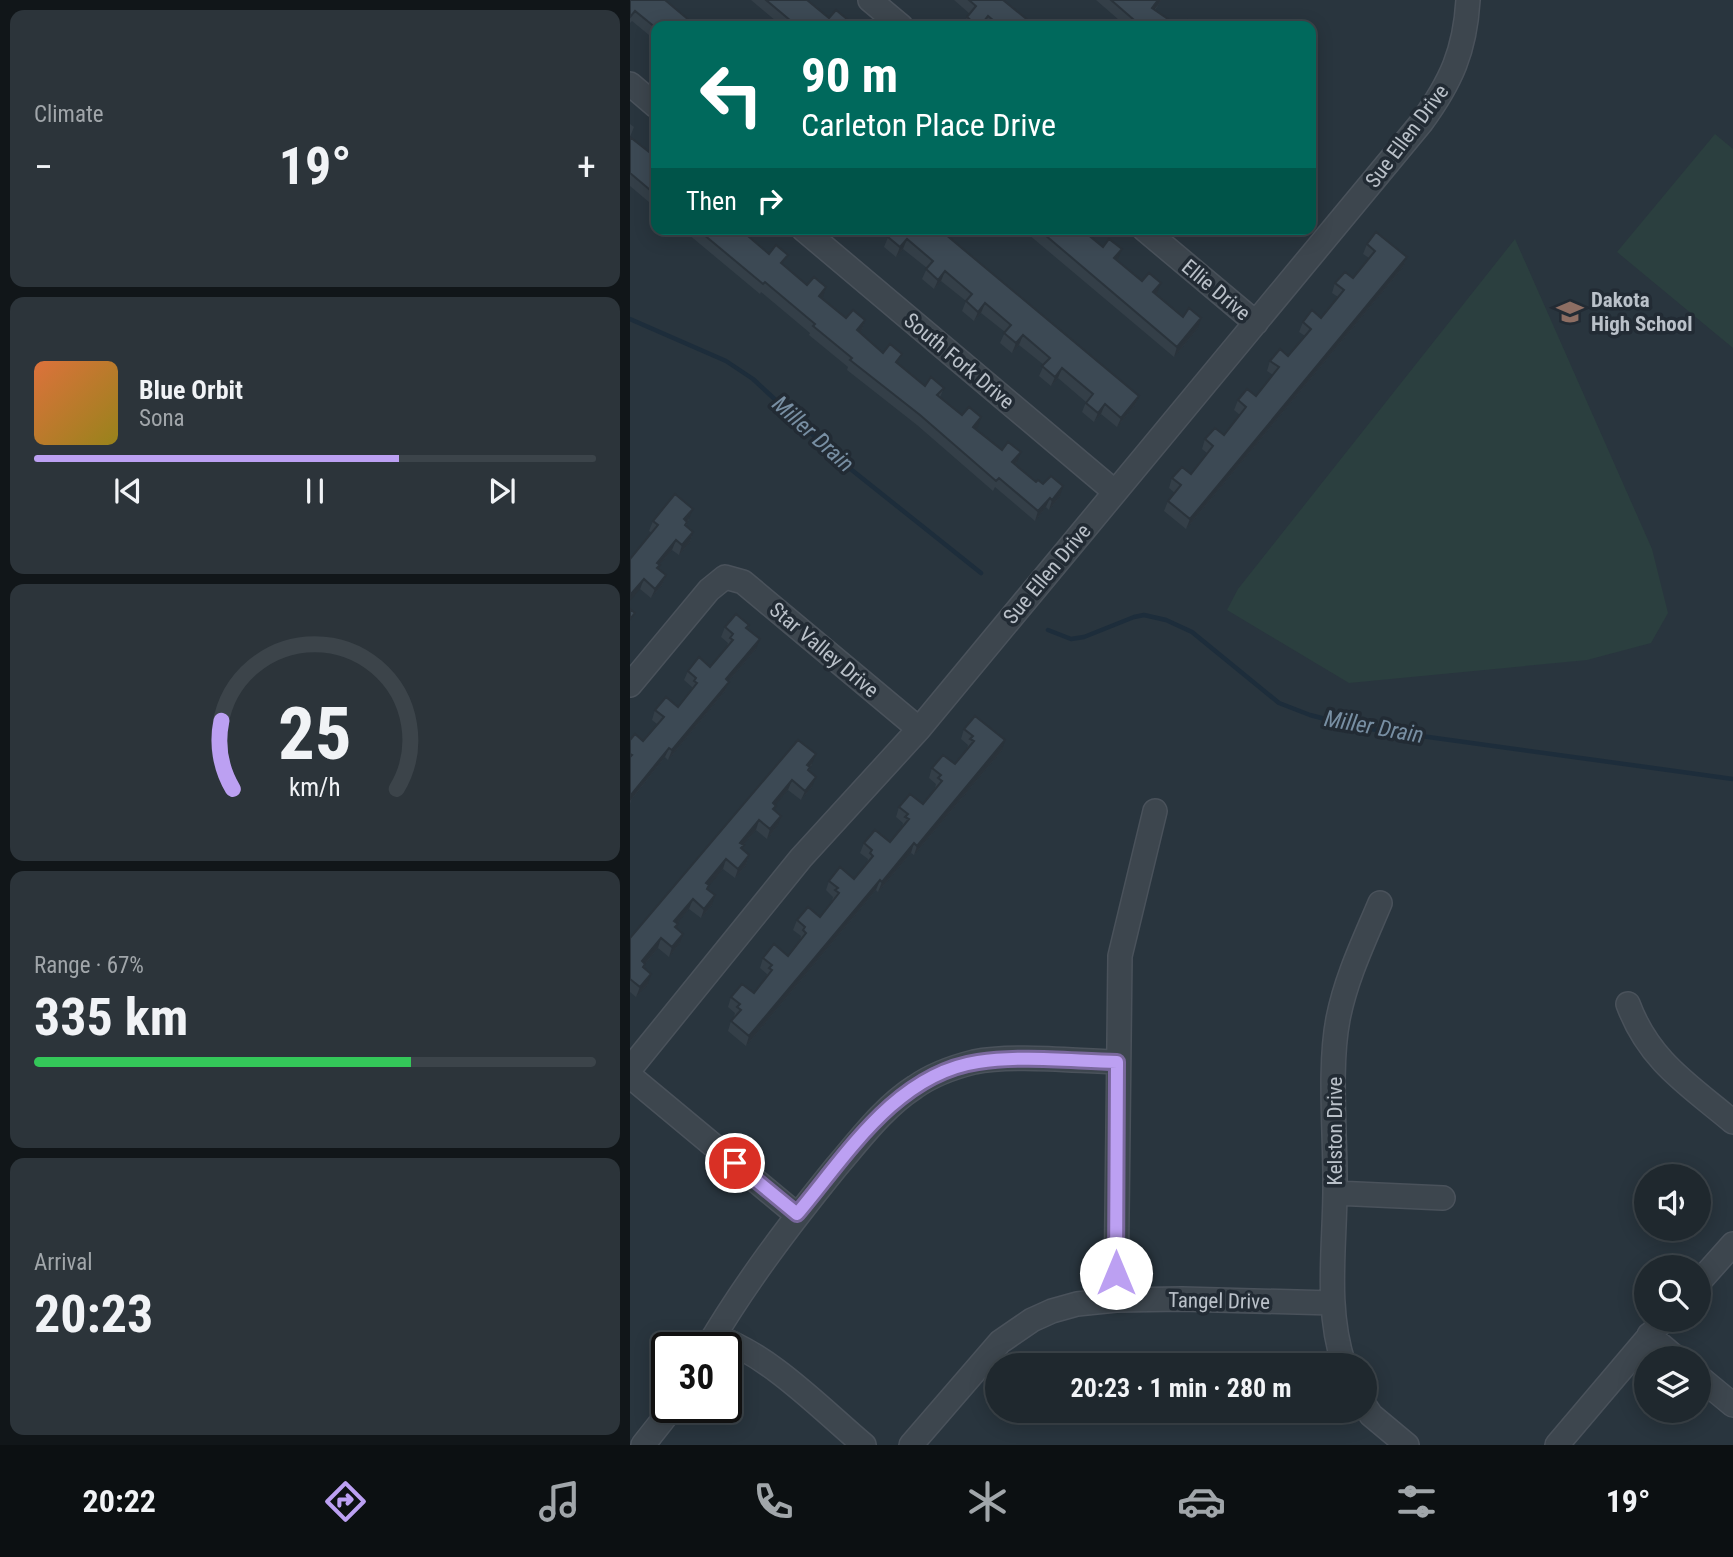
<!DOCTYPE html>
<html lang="en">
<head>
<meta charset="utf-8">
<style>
	:root { --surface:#1f282e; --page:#2c343a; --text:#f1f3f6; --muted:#a1a6aa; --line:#3c444a; --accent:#bca0f2 }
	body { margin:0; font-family:"Roboto Condensed",sans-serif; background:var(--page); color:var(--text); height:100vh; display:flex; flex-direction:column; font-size:26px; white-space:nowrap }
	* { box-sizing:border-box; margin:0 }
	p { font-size:23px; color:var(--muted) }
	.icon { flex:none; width:38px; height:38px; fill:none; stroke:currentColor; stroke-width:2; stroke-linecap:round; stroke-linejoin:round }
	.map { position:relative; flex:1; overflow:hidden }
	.sheet { display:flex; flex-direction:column; gap:10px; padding:10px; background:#111619; width:630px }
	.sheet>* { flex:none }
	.guide { position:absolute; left:21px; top:21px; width:665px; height:214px; border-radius:14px; box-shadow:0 4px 18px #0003,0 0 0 2px var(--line); background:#00695c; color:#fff; overflow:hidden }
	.tools { position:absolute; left:1004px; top:1164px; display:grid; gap:14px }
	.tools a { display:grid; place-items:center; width:77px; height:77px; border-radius:50%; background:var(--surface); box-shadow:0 4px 18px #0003,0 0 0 2px var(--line); font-size:35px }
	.speed { position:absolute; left:21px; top:1332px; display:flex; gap:14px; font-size:35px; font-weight:700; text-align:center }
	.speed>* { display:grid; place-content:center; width:91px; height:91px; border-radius:50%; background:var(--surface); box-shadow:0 4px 18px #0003,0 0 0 2px var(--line); line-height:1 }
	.speed .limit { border:4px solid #111; border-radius:10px; background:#fff; color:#111 }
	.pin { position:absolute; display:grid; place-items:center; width:60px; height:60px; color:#fff; margin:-30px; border:4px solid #fff; border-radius:50%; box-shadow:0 2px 7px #0007 }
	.me { position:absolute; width:77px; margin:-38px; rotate:0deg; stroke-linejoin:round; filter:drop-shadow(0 0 5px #0008) }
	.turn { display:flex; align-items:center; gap:24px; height:147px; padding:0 35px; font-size:32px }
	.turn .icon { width:91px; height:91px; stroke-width:2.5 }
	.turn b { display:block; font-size:49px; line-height:60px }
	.then { display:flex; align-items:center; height:66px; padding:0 35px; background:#0003; gap:14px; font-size:26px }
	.big { font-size:52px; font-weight:700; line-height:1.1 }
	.sheet .card { flex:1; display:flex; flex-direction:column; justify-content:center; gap:10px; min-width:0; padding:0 24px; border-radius:14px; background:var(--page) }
	.sheet .dial { align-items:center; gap:0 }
	.dial svg { height:182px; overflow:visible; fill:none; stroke:var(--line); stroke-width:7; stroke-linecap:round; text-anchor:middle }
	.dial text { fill:var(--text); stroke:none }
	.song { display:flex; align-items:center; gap:21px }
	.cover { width:84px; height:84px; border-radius:10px; background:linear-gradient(135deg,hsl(20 70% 55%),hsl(50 70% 35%)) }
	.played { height:7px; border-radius:4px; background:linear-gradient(90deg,var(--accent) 65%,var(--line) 65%) }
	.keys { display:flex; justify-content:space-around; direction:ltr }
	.heat { display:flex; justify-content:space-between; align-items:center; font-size:38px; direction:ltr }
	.charge { height:10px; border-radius:5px; background:linear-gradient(90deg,#34c759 67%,var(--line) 0) }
	.trip { position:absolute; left:355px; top:1353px; width:392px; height:70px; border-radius:35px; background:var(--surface); box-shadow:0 4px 18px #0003,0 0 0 2px var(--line); font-weight:700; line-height:70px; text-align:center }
	.dock { display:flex; height:112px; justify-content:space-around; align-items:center; background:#0c1012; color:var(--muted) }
	.dock .icon { width:49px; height:49px }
	.dock .on { color:var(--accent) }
	.dock b { font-size:32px; color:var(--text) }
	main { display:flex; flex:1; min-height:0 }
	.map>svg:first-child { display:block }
	.green { fill:#2b3f3f }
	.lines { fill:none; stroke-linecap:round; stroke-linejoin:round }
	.stream { stroke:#1d2d3b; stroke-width:4.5 }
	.minor-casing { stroke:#4a525b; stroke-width:26 }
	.minor { stroke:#3d464e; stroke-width:23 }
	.wall { fill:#343f48 }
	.shaded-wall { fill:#2a333b }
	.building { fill:#3c4954; stroke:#2a333b; stroke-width:2 }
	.route-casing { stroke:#7a689d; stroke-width:18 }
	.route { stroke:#bca0f2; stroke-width:12 }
	.labels { text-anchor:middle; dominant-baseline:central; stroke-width:7; stroke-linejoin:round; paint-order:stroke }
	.street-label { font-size:21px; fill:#bac1c9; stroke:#222b34 }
	.poi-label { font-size:21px; font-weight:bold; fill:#bac1c9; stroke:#222b34; text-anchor:start }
	.water-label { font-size:23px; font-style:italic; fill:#788fa3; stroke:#222b34 }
</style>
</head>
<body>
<main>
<section class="sheet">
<div class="card"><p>Climate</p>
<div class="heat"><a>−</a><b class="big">19°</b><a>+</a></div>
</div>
<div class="card">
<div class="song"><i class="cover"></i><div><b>Blue Orbit</b><p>Sona</p></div></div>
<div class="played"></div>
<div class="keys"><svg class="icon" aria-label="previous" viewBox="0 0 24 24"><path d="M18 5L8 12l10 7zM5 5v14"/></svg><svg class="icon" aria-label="pause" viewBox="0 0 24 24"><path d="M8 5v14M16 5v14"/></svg><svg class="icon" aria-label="next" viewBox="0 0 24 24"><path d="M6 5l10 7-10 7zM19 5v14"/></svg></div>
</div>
<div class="card dial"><svg viewBox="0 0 100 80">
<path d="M14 69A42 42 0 1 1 86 69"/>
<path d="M14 69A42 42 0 0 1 9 39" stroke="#bca0f2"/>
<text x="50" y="56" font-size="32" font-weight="700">25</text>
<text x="50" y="72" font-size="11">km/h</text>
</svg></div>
<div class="card"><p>Range · 67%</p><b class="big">335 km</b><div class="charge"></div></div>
<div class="card"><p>Arrival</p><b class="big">20:23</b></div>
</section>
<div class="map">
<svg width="1103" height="1445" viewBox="0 0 1103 1445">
	<rect width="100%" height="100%" fill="#29353e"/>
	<path class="green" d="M1085 134 1103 149V348L987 252Z
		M885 239 1022 549 1038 613 1021 643 957 660 719 683 597 610 608 589Z"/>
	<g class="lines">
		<path class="stream" d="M0 319 96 361 123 379 213 463 351 573
			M418 630 441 639 454 637 504 617 514 615 536 620 562 632 649 703 680 715 726 727 1103 779"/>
		<g class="minor-casing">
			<path id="minor" d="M240 0 271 26
				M0 84 26 106
				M173 229 485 492
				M514 229 626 323
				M0 685 79 590 95 577 113 582 289 729
				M998 1004C1019 1061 1059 1085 1103 1122
				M0 1069 171 858 289 729 791 123C821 82 835 51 838 0
				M0 1076 167 1215
				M705 1193 813 1198
				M1069 1282 1103 1244
				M486 1300 490 956 525 811
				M1019 1335 1046 1358
				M84 1336C139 1354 190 1408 234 1445
				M77 1348C115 1283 160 1224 207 1166 231 1138 254 1107 285 1087 302 1075 324 1067 344 1062 383 1054 446 1061 487 1062
				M714 1365C694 1305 706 1241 705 1179 705 1130 699 1066 708 1019 716 978 734 941 750 903
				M1069 1377 1103 1405
				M735 1406 741 1415 777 1445
				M13 1445 43 1407
				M281 1445 370 1342 402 1320 422 1311 447 1304 486 1300 552 1299 703 1303
				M927 1445 1033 1320"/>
		</g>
		<use href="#minor" class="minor"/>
	</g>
	<path class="wall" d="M0 0 26 26V54L21 50 25 40 2 21 0 23Z
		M121 0H177L199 18 218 20 216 26H152Z
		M324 0H373L405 26H334L337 17 340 14Z
		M466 0H531L529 4 525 10 548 26H496Z
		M0 124 4 127 0 137 23 155 26 151V208L0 186Z
		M52 229H117L115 234 177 285 196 287 192 298 216 318 235 320 232 330 229 333 295 386 314 388 310 397 332 415 351 417 346 429 387 462 384 465 406 482 430 496 419 510 416 507 405 521 365 487 363 491 287 425 217 370 218 367 179 335 180 333 131 292 130 294Z
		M252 229H309L509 396 505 405 487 427 471 414 464 422 452 412 456 402 428 378 421 386 409 376 414 365 389 345 382 353 370 343 375 332 351 313 344 321 332 311 336 301 311 281 304 289 292 279 297 268 273 249 266 257 254 247 259 235Z
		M392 229H451L488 259 487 260 512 281 527 293 526 294 568 328 544 357Z
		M737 244 777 257 773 267 556 529 534 511 538 501 545 493 539 488 542 478 561 474 577 453 572 449 575 439 594 435 610 415 604 410 608 400 626 396 643 375 637 371 640 361 658 356 675 336 669 332 673 322 691 318 708 297 702 293 705 283 723 278 739 258 733 254Z
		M59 519 56 526 63 532 60 542 49 555 42 550 29 565 28 569 36 575 32 585 21 598 10 589 22 533 19 531 23 521Z
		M119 625 118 629 126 649 98 682 95 691 38 760 35 757 1 800 0 804V740L13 741 27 724 22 720 25 710 48 707 61 691 62 687 54 680 58 671 80 667 96 648 98 643 91 637 95 627Z
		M334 729 372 750 284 855 281 853 248 892 246 890 116 1046 98 1031 101 1021 104 1017 105 1013 98 1007 101 997 124 993 136 978 137 974 130 968 133 958 158 956 170 940 171 936 163 930 167 920 190 917 202 901 203 897 196 890 199 881 224 879 237 863 238 859 230 853 234 843 260 842 272 827 273 823 266 817 269 807 293 804 305 788 306 784 299 778 302 768 325 764 337 749 338 745 331 739Z
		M168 740 182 764 179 771 182 787 171 800 158 790 145 805 144 810 148 825 137 839 126 830 113 845 112 849 119 855 116 865 105 878 93 869 79 885 78 889 82 905 71 918 59 909 47 923 46 928 50 943 39 957 28 948 15 964 14 968 18 984 6 997 0 992V938Z"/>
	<path class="shaded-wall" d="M528 0H531L529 4 518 17 522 8Z
		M358 16 355 26H350Z
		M277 239 273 249 266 257 270 247Z
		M492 249 488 259 480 268 484 258Z
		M777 257 773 267 556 529 560 519Z
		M315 271 311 281 304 289 308 280Z
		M531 283 527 293 519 302 523 292Z
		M196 287 193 297 185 305 189 296Z
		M355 303 351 313 344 321 348 312Z
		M571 318 568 328 544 357 547 347Z
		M235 320 232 330 223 340 227 330Z
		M393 335 389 345 382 353 386 343Z
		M432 368 428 378 421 386 425 377Z
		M509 396 505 405 487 427 491 418Z
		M475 404 471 414 464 422 468 413Z
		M351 417 348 427 340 436 343 427Z
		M391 452 387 462 378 472 382 462Z
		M433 486 430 496 419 510 422 500Z
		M420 498 416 507 405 521 408 511Z
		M63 509 59 519 51 529 54 519Z
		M63 532 60 542 49 555 52 545Z
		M46 540 42 550 23 572 27 563Z
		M36 575 32 585 21 598 25 589Z
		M14 579 10 589 0 601V595Z
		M130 639 126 649 98 682 95 691 38 760 42 750 96 679Z
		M375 740 372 750 284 855 287 846Z
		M39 748 35 757 0 801V796Z
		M186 754 182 764 173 774 177 765Z
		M186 777 182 787 171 800 175 791Z
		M162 780 158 790 139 813 143 803Z
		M151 816 148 825 137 839 140 829Z
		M129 820 126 830 107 852 110 843Z
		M284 843 281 853 248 892 252 882Z
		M119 855 116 865 105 878 108 869Z
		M96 859 93 869 73 893 76 883Z
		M250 880 246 890 116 1046 119 1036Z
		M85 895 82 905 71 918 74 909Z
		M63 899 59 909 41 931 44 921Z
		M53 934 50 943 39 957 42 947Z
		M31 938 28 948 9 971 12 961Z
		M21 974 18 984 6 997 10 987Z"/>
	<path class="building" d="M0 0H35L66 26H26V28L5 11 0 17Z
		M136 0H177L199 18 206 10 218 20 213 26H167Z
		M339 0H373L405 26H370L358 16 350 26H348L337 17 346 6Z
		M481 0H528L522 8 548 26H511Z
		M558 20 566 26H553Z
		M0 137 23 155 26 151V195L0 173Z
		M67 229H114L112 231 139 254 146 245 158 255 151 263 177 285 184 277 196 287 189 296 216 318 223 310 235 320 227 330 253 353 260 344 272 354 266 362 295 386 301 377 314 388 307 395 332 415 339 407 351 417 343 427 372 450 378 442 391 452 382 462 406 482 408 480 413 484 421 476 433 486 422 500 420 498 408 511 369 478 366 481 290 415 220 360 222 358 183 326 185 324 135 282 133 284Z
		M264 229H309L509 396 491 418 475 404 468 413 456 403 463 394 432 368 425 377 412 366 420 358 393 335 386 343 374 333 381 325 355 303 348 312 336 301 342 294 315 271 308 280 296 269 303 261 277 239 270 247 258 237Z
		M408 229H451L473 247 479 239 492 249 484 258 512 281 519 273 531 283 523 292 553 317 559 308 571 318 547 347Z
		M746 232 777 257 560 519 538 501 551 485 542 478 552 467 561 474 583 446 575 439 585 428 594 435 616 407 608 400 617 389 626 396 649 367 640 361 650 349 658 356 681 329 673 322 682 310 691 318 714 290 705 283 715 272 723 278 745 251 737 244Z
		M45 494 63 509 54 519 57 522 55 525 63 532 52 545 46 540 27 563 30 565 27 568 36 575 25 589 14 579 0 595V559L28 525 23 521Z
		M0 609 5 613 0 619Z
		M106 614 119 625 116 628 130 639 96 679 99 682 42 750 39 748 0 796V757L2 755 0 754V740L5 734 13 741 34 717 25 710 36 697 48 707 67 683 64 681 66 678 58 671 69 657 80 667 103 640 100 638 103 634 95 627Z
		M345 716 375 740 287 846 284 843 252 882 250 880 119 1036 101 1021 111 1010 107 1007 110 1004 101 997 112 984 124 993 142 970 139 968 142 965 133 958 144 944 158 956 176 933 173 930 175 927 167 920 178 907 190 917 209 893 205 890 208 888 199 881 210 867 224 879 243 856 240 853 242 850 234 843 245 830 260 842 279 819 275 817 278 814 269 807 280 794 293 804 312 781 308 778 311 775 302 768 313 755 325 764 344 741 340 739 343 736 334 729Z
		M168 740 186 754 177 765 180 767 178 770 186 777 175 791 162 780 143 803 146 806 143 809 151 816 140 829 129 820 110 843 114 845 111 848 119 855 108 869 96 859 76 883 79 885 77 889 85 895 74 909 63 899 44 921 48 924 45 927 53 934 42 947 31 938 12 961 15 964 13 967 21 974 10 987 0 979V938Z"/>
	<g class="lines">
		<g class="route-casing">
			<path id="route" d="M105 1163 167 1214C216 1156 266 1074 348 1062 393 1055 442 1061 487 1062L486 1273"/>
		</g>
		<use href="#route" class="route"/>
	</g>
	<defs>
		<g id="school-bare" transform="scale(2.1)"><path d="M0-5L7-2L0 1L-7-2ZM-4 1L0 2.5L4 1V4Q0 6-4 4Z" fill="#8d6e63" stroke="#222b34" stroke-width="2.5" paint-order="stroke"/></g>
	</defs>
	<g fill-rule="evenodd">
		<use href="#school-bare" x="940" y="312"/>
	</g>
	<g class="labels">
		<g class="street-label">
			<text transform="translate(777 136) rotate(-53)">Sue Ellen Drive</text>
			<text transform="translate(586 290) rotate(40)">Ellie Drive</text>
			<text transform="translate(329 361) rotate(40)">South Fork Drive</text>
			<text transform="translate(417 574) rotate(-50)">Sue Ellen Drive</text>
			<text transform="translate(194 650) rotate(40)">Star Valley Drive</text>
			<text transform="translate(705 1131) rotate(-90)">Kelston Drive</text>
			<text transform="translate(589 1301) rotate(1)">Tangel Drive</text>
		</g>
		<g class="poi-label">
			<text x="961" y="300">Dakota<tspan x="961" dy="24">High School</tspan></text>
		</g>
		<g class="water-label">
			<text transform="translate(183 434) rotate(42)">Miller Drain</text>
			<text transform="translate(744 727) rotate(10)">Miller Drain</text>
		</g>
	</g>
</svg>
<div class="tools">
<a><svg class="icon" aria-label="sound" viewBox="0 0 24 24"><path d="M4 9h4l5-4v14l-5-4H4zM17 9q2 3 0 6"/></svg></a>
<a><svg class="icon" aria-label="search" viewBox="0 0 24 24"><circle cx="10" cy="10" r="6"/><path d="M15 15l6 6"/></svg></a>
<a><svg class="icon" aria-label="layers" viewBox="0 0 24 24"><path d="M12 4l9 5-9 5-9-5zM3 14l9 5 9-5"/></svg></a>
</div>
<div class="speed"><div class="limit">30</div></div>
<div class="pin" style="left:105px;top:1163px;background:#d93025"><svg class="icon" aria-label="arrive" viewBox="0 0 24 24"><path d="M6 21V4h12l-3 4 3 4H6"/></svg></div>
<svg class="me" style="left:486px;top:1273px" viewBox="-20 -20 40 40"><circle r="19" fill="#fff"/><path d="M0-13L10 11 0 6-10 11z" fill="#bca0f2"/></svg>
<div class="trip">20:23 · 1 min · 280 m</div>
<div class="guide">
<div class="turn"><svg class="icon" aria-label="left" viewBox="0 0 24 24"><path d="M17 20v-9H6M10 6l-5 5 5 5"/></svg><div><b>90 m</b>Carleton Place Drive</div></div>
<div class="then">Then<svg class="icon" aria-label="right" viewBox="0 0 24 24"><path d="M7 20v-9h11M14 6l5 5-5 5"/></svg></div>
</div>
</div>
</main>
<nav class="dock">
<b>20:22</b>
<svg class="icon on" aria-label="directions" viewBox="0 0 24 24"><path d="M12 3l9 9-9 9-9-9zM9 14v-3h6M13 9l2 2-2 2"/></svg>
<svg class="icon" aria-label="music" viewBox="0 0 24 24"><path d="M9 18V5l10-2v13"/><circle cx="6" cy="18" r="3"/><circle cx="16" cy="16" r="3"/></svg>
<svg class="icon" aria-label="phone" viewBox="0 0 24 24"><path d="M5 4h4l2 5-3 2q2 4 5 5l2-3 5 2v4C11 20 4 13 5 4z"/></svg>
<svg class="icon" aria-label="climate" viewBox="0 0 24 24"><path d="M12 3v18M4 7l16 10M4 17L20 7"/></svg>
<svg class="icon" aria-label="car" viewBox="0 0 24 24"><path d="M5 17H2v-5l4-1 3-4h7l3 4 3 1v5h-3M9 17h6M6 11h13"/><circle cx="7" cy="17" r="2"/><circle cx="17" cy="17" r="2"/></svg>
<svg class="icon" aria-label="filters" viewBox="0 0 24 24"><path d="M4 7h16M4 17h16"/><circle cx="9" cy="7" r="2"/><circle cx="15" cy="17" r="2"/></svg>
<b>19°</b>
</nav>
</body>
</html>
